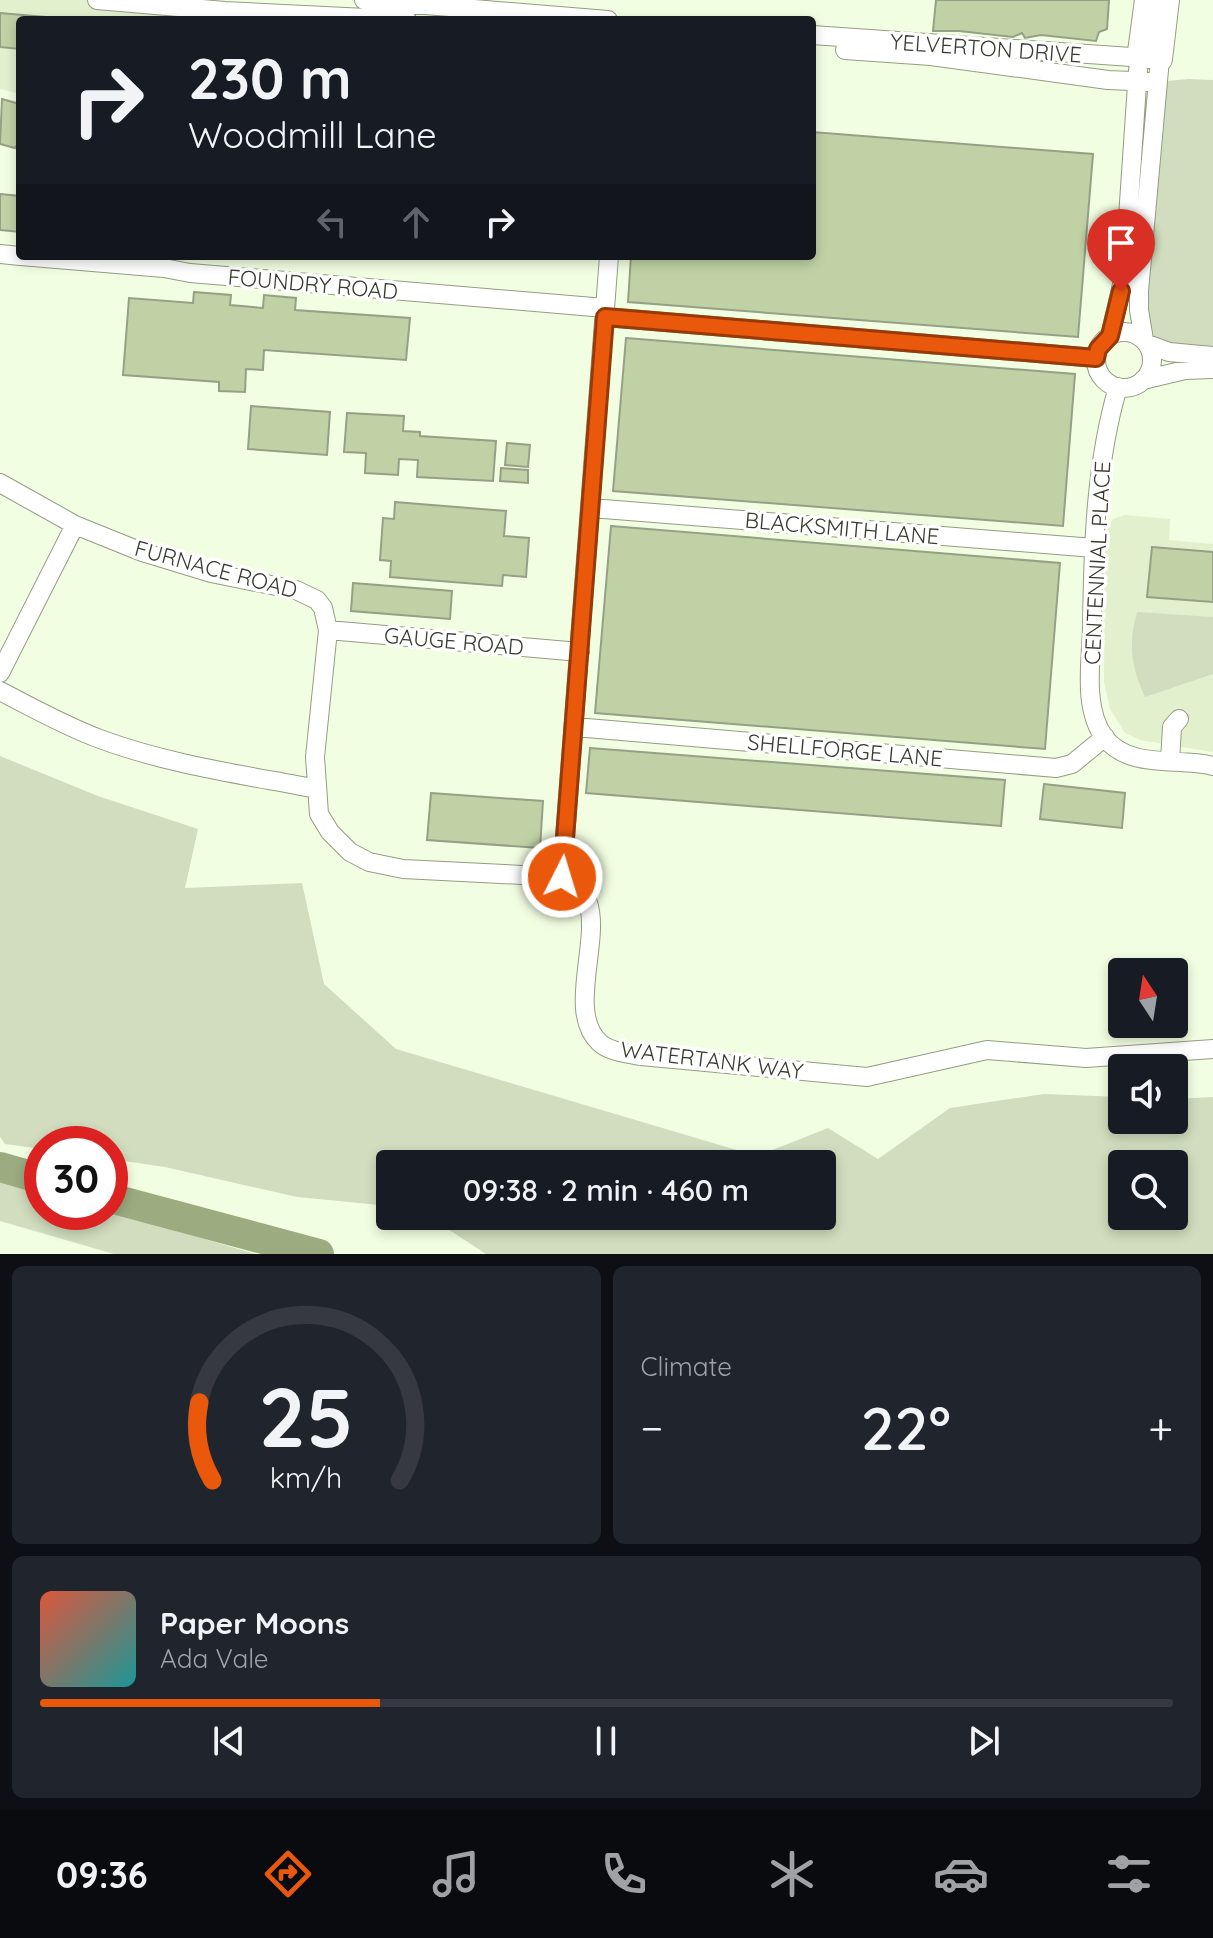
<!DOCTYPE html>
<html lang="en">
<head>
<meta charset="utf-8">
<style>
	:root { --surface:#171b24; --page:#20242c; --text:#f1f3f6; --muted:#9ea1a6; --line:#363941; --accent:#ea580c }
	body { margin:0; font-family:Quicksand,sans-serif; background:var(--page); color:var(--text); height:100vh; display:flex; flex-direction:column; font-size:30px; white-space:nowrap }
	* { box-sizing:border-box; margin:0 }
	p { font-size:26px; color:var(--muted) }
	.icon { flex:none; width:44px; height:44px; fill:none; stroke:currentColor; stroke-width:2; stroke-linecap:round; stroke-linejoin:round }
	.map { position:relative; height:1254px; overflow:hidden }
	.panel { display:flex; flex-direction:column; gap:12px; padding:12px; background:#0d0f14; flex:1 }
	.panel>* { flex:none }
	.banner { position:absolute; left:16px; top:16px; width:800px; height:244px; border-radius:8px; box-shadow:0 4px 12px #0003; background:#171b24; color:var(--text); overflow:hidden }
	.needle { width:52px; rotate:348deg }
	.tools { position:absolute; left:1108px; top:958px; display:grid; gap:16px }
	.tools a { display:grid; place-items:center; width:80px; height:80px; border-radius:8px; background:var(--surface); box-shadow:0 4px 12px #0003; font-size:40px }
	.speed { position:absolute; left:24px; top:1126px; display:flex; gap:16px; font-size:40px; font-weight:700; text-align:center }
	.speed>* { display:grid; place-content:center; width:104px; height:104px; border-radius:50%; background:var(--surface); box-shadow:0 4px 12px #0003; line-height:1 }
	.speed .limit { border:12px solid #d22; background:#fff; color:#111 }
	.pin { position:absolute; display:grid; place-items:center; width:68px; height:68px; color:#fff; margin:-82px -34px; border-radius:50% 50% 50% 0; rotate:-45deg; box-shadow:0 0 8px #0007 }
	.pin .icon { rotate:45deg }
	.me { position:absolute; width:88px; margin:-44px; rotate:5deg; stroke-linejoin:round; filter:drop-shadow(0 0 6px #0008) }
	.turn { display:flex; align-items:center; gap:28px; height:168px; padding:0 40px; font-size:36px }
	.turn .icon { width:104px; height:104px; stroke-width:2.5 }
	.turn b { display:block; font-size:56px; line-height:68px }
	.lanes { display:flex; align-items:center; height:76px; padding:0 40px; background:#0003; justify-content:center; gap:40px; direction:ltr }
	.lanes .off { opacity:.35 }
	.big { font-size:60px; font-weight:600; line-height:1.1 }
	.panel .widget { flex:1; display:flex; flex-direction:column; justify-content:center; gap:12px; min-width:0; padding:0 28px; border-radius:12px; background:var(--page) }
	.panel .dial { align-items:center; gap:0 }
	.dial svg { height:208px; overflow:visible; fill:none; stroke:var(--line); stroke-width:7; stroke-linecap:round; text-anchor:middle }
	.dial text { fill:var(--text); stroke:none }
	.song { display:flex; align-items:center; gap:24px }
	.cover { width:96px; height:96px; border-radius:12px; background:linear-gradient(135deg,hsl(10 70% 55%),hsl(180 70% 35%)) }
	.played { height:8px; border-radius:4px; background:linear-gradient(90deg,var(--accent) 30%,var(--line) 30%) }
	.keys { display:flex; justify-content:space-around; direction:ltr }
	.heat { display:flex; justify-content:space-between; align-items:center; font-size:44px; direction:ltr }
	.panel .tiles { flex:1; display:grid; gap:12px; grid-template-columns:1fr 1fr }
	.widget:last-child { grid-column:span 2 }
	.trip { position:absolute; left:376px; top:1150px; width:460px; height:80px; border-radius:8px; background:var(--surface); box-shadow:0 4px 12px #0003; font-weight:600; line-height:80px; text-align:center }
	.tab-bar { display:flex; height:128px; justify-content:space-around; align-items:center; background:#090b0e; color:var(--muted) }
	.tab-bar .icon { width:56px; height:56px }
	.tab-bar .selected { color:var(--accent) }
	.tab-bar b { font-size:36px; color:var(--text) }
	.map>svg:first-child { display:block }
	.built { fill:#e2f0ce }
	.green { fill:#d1ddbe; fill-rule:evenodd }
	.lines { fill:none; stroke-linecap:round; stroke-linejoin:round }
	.river { stroke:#9bac80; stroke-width:30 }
	.building { fill:#c0d2a5; stroke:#95a086; stroke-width:2 }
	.street-casing { stroke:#939d83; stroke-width:20 }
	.secondary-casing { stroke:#939d83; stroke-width:26 }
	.street { stroke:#fff; stroke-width:18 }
	.secondary { stroke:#fff; stroke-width:24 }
	.route-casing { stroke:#983908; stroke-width:20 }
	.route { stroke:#ea580c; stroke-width:14 }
	.labels { text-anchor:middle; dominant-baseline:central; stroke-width:7; stroke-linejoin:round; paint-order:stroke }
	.street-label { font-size:22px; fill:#373b30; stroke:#fff }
</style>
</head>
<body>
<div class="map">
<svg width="1213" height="1254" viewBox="0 0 1213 1254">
	<rect width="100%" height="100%" fill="#f2fee1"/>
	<path class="built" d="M0 0H97L161 6V20H20V94L0 89Z
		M1125 515 1170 519 1169 540 1213 544V752L1140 740 1125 733 1110 709 1104 682 1105 532 1113 519Z"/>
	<path class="green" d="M1189 79 1213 80V356L1147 344 1142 324 1156 82Z
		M1137 612 1213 617V674L1145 697C1131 666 1128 644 1137 612Z
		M0 756 98 796 198 829 185 888 302 883 324 984 396 1049 757 1156 828 1128 878 1159 950 1108 1044 1094 1122 1097V1120H1174V1099L1213 1097V1254H486L428 1216H822V1164H390V1206L297 1197 165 1167 110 1159V1144H42V1149L5 1144 0 1137ZM1122 1164H1174V1216H1122Z
		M0 1182 42 1193V1212L110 1211 255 1254H114L0 1221Z"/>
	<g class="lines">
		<path class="river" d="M0 1167 42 1179
			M110 1198 319 1254"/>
	</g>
	<path class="building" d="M936 0H1109L1107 29 1099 32 1096 41 1041 35 1025 38 1022 33 1013 37 959 31H933Z
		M0 13 45 17 44 20H20V49L0 47Z
		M2 99 20 104V146L17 145 15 148 0 144Z
		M812 132 1093 154 1078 337 628 302 631 256H812Z
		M0 194 20 196V232L0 230Z
		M194 292 231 295 230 305 263 308 264 295 296 298 295 310 410 318 406 360 264 350 263 370 246 369 245 392 219 391V382L123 375 129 298 193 303Z
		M626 338 1075 374 1063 526 613 491Z
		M251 406 330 412 327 455 248 449Z
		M347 413 404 416 403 431 420 432V436L496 441 493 481 417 477 418 460 399 459 398 475 365 473 366 453 344 452Z
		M507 443 530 445 528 467 505 465Z
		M501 468 528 470V483L500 481Z
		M395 502 506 511 504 536 529 538 526 577 503 575 502 586 390 577 391 561 380 560 383 518 394 519Z
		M611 526 1060 563 1045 749 595 713Z
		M1152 547 1213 552V602L1147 597Z
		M353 583 452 591 450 619 351 611Z
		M590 748 1005 780 1001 826 586 793Z
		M1044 784 1125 793 1122 828 1040 819Z
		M431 793 543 801 540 848 427 840Z"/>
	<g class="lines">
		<g class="street-casing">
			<path id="street" d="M97 0 225 11 407 20
				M364 0 608 20
				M812 35 1160 59 1139 291V310L1144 340
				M845 50 931 56 1108 80 1156 82
				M0 254 20 256
				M21 256 164 268 190 273 605 308
				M605 317 1096 358
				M1096 360a28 28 0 1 1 56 0a28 28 0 1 1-56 0Z
				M1110 336 1124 276 1138 70
				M1147 344 1169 352 1213 356
				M1143 380 1185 370 1213 369
				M1118 387C1095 465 1093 549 1092 629 1091 662 1083 708 1104 737 1129 770 1178 757 1213 766
				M0 483 75 525 142 552 211 573 296 590 317 600 323 608 328 630 315 757 319 814 330 832 350 852 369 862 403 869 562 877C573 884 584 890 588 903 601 941 566 1013 600 1043 610 1052 629 1054 641 1056L867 1077 987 1050 1086 1058 1213 1049
				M591 508 1094 548
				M328 630 580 652
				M0 673 75 525
				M0 691C33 708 65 726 100 739 170 765 245 775 317 789
				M575 727 1056 768 1072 764 1105 737
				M1170 761 1172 727 1179 719
				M562 877 609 256"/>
		</g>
		<g class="secondary-casing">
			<path id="secondary" d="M1139 59 1147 0
				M1160 59 1167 0"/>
		</g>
		<use href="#street" class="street"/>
		<use href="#secondary" class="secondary"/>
	</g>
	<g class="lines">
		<g class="route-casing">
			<path id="route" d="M562 877 605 317 1096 358 1098 349 1110 336 1121 291"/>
		</g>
		<use href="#route" class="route"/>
	</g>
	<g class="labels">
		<g class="street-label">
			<text transform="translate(986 48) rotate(4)">YELVERTON DRIVE</text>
			<text transform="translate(313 284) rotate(5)">FOUNDRY ROAD</text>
			<text transform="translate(842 528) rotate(5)">BLACKSMITH LANE</text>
			<text transform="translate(1097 563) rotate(-87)">CENTENNIAL PLACE</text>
			<text transform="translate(216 569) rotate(15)">FURNACE ROAD</text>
			<text transform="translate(454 641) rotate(5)">GAUGE ROAD</text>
			<text transform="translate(845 750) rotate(5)">SHELLFORGE LANE</text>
			<text transform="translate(712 1060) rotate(7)">WATERTANK WAY</text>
		</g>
	</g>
</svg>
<div class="tools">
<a><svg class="needle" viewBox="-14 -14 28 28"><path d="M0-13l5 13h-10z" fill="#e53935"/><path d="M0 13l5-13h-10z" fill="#9ea1a6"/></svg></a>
<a><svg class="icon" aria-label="sound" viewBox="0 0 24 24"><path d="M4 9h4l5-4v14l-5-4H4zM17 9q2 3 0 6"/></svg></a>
<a><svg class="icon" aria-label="search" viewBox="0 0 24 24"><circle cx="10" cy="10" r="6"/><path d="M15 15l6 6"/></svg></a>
</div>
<div class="speed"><div class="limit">30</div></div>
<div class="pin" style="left:1121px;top:291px;background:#d93025"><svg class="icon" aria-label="arrive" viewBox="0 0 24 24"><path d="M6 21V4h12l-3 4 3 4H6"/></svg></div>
<svg class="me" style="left:562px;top:877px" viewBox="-20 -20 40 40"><circle r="17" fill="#ea580c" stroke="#fff" stroke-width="3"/><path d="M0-11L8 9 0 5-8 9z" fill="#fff"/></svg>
<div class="trip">09:38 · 2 min · 460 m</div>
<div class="banner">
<div class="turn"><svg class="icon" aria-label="right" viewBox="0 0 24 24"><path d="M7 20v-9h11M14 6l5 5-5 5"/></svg><div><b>230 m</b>Woodmill Lane</div></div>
<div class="lanes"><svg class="icon off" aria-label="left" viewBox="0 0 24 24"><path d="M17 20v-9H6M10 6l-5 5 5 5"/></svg><svg class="icon off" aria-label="ahead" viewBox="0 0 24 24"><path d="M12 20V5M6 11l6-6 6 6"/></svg><svg class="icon" aria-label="right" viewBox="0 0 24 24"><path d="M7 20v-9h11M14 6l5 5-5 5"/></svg></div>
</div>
</div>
<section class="panel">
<div class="tiles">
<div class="widget dial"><svg viewBox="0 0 100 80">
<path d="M14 69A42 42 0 1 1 86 69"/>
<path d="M14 69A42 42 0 0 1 9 39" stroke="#ea580c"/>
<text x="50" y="56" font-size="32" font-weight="700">25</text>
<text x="50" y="72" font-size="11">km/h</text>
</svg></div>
<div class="widget"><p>Climate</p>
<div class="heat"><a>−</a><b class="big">22°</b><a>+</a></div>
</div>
<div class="widget">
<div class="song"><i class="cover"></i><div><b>Paper Moons</b><p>Ada Vale</p></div></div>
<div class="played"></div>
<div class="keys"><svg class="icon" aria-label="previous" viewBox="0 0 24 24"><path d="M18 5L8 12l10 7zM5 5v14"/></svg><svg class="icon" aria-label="pause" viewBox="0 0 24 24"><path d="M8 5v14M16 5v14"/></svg><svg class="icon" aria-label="next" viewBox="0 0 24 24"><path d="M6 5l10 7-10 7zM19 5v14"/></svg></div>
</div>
</div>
</section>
<nav class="tab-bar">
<b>09:36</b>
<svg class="icon selected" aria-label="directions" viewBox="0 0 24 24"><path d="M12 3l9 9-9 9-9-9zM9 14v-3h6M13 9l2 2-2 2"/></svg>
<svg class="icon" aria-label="music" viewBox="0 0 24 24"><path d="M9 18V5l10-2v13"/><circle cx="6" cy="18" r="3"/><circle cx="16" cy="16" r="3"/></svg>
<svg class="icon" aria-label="phone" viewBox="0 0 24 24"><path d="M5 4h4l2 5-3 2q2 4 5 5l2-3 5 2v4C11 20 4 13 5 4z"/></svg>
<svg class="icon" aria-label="climate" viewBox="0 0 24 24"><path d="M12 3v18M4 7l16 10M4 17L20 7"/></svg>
<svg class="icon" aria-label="car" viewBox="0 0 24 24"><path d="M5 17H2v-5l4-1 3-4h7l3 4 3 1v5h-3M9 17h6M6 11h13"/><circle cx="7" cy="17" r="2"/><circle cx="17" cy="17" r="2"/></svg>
<svg class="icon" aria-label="filters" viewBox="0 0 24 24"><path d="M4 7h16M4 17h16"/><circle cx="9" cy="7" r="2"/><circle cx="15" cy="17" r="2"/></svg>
</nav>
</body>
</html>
